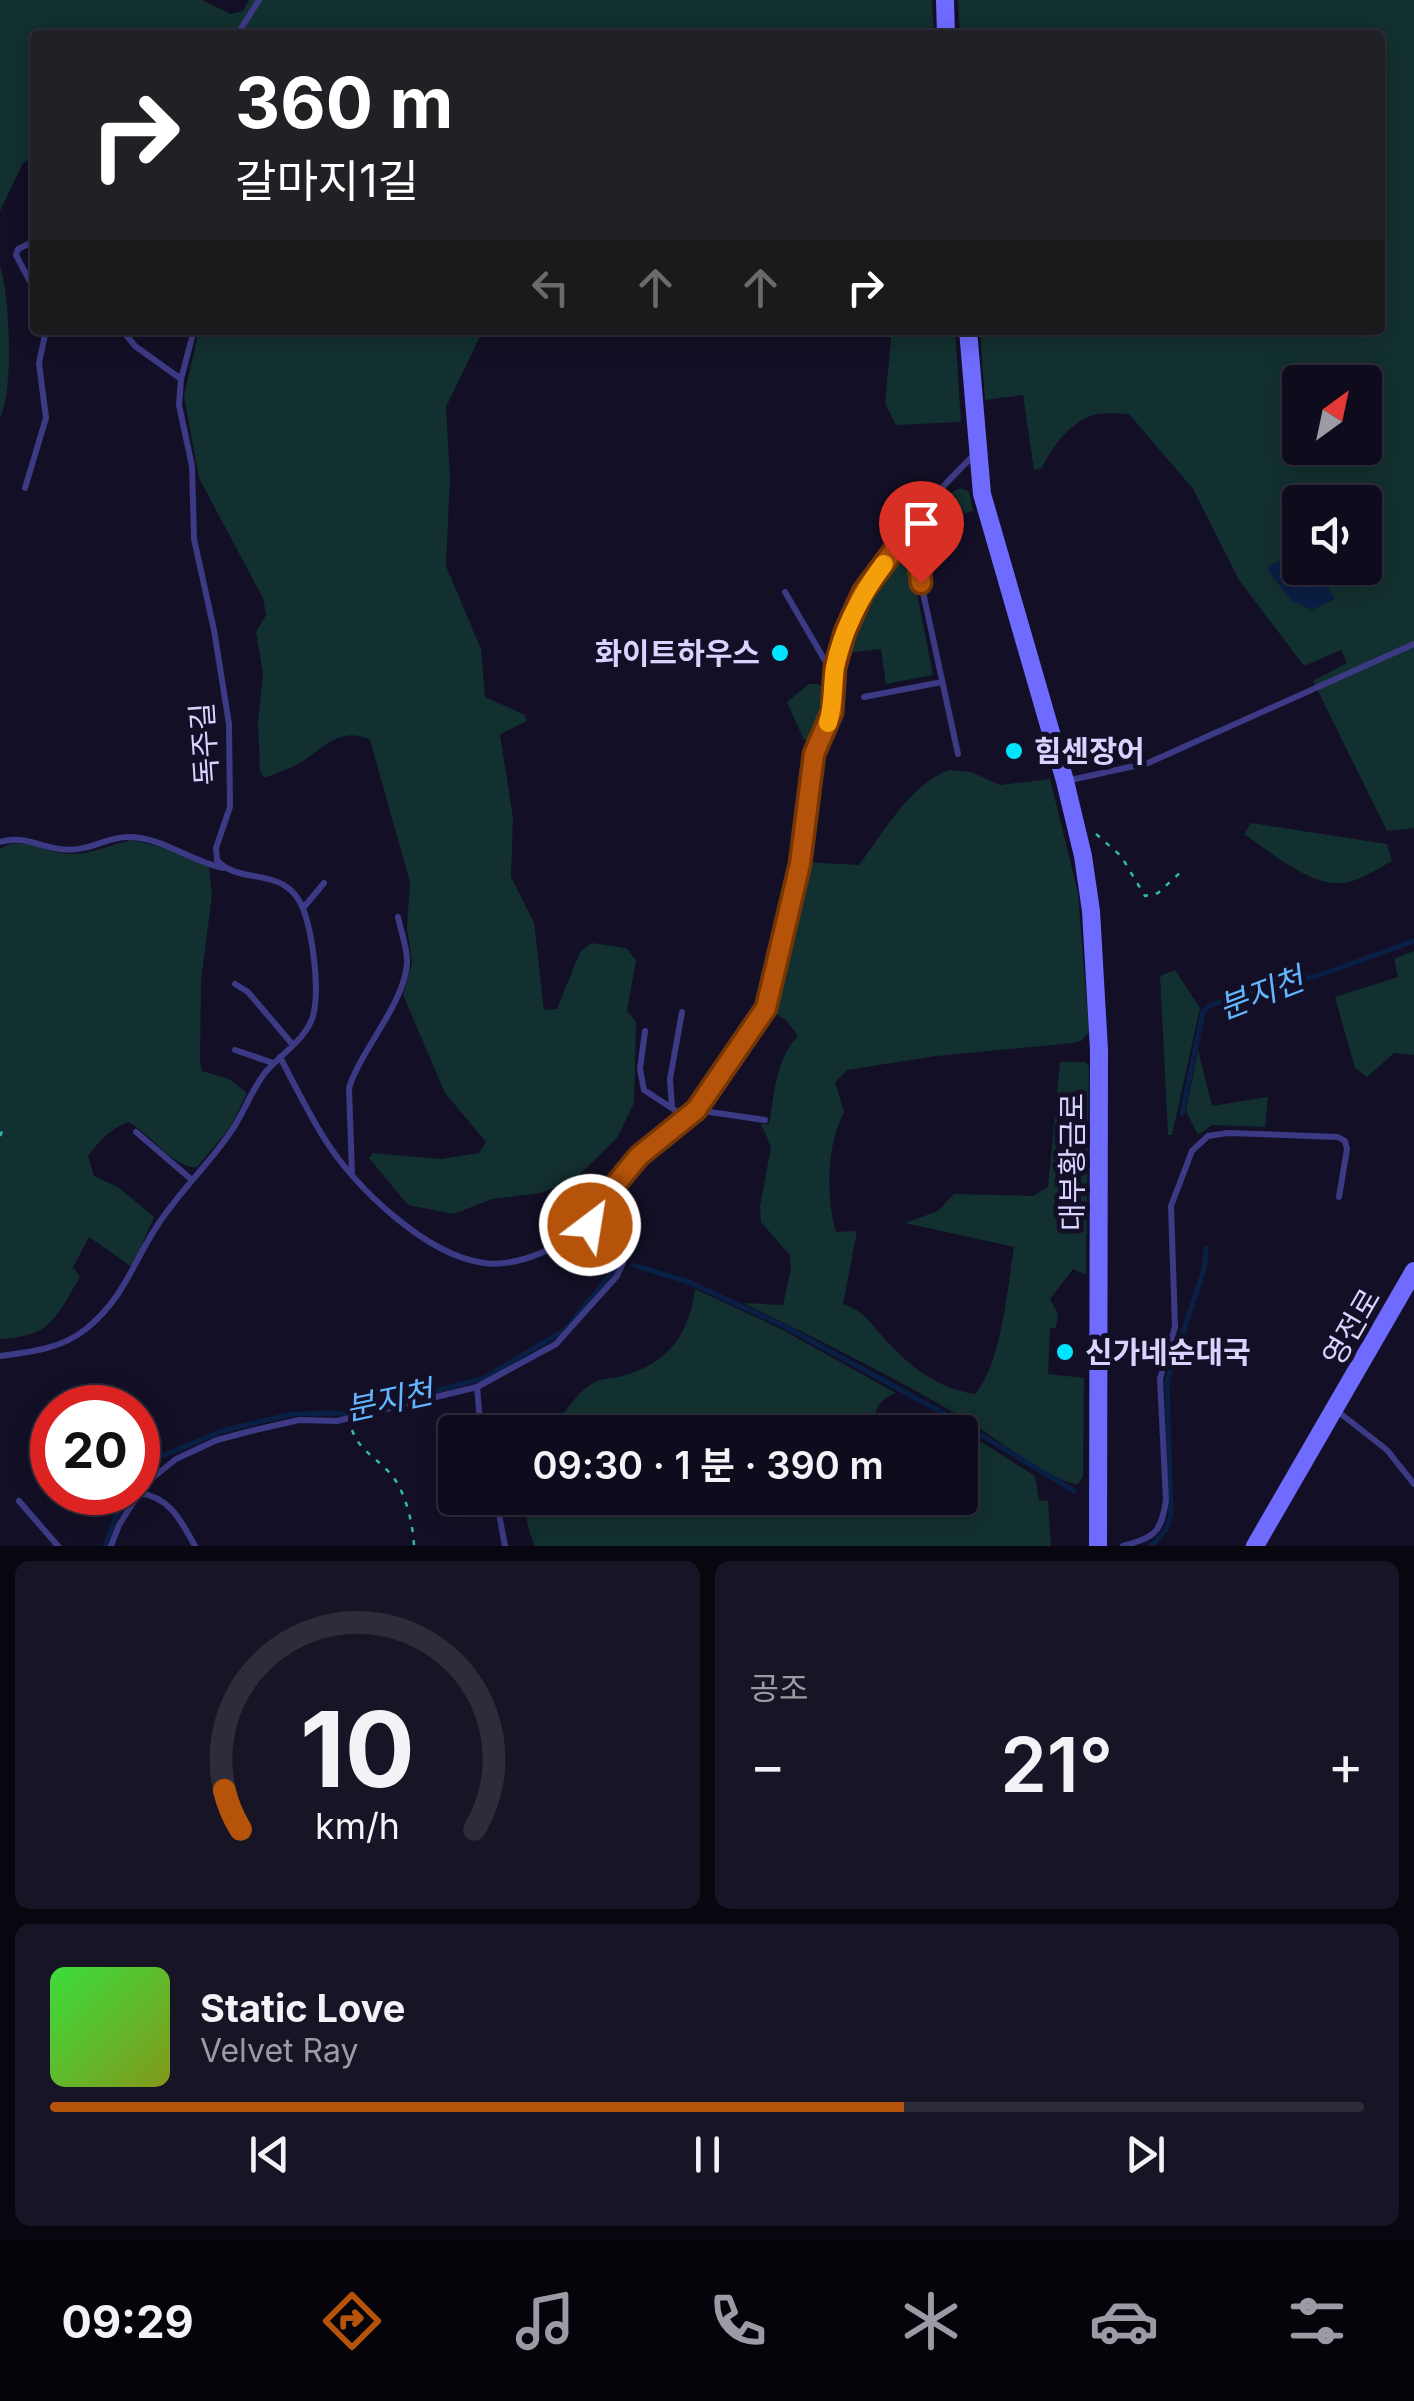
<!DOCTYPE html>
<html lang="ko">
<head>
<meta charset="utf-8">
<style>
	:root { --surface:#0e0b1c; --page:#171425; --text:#f1f3f6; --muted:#9b9ba3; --line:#2e2b3b; --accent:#b45309 }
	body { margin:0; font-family:Inter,"Noto Sans KR",sans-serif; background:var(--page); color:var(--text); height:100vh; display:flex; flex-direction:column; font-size:38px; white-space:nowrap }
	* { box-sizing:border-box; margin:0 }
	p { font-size:32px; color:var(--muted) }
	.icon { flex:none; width:55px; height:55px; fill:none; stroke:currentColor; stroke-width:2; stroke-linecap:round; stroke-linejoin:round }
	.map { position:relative; height:1546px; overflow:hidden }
	.details { display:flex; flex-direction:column; gap:15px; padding:15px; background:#08060f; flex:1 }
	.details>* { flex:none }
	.guide { position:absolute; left:30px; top:30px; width:1355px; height:305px; border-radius:10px; box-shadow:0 5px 25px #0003,0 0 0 2px var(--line); background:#202124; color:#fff; overflow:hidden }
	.needle { width:65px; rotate:33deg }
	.buttons { position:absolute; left:1282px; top:365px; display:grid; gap:20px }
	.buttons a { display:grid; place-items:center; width:100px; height:100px; border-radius:10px; background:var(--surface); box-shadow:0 5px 25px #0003,0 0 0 2px var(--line); font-size:50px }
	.speed { position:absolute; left:30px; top:1385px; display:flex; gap:20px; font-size:50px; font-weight:700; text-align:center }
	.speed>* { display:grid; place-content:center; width:130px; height:130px; border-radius:50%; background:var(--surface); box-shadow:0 5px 25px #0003,0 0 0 2px var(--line); line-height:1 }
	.speed .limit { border:15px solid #d22; background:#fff; color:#111 }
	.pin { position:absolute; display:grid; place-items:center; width:85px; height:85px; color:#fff; margin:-102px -42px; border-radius:50% 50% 50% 0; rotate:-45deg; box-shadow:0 0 10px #0007 }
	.pin .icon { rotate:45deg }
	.me { position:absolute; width:110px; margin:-55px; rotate:31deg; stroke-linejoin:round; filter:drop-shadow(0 0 8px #0008) }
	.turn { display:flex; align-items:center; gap:35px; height:210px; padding:0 40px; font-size:45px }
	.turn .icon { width:130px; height:130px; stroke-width:2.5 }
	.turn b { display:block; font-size:70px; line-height:85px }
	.lanes { display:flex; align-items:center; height:95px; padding:0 40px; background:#0003; justify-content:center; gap:50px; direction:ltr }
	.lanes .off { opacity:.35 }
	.big { font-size:75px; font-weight:600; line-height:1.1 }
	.details .card { flex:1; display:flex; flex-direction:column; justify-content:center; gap:15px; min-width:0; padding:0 35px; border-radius:15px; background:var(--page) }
	.details .dial { align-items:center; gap:0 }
	.dial svg { height:260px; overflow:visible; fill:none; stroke:var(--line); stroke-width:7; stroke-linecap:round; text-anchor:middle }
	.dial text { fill:var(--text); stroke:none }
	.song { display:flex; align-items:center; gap:30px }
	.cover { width:120px; height:120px; border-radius:15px; background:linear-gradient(135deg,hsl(120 70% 55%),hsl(70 70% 35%)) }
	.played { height:10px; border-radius:5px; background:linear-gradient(90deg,var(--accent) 65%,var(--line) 65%) }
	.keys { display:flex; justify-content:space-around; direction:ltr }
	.heat { display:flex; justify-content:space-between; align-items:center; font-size:55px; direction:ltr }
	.details .tiles { flex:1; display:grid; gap:15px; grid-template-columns:1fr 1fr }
	.card:last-child { grid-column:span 2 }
	.trip { position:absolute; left:438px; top:1415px; width:540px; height:100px; border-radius:10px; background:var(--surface); box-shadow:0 5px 25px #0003,0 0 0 2px var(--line); font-weight:600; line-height:100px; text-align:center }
	.dock { display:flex; height:160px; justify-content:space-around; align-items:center; background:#06040b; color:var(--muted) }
	.dock .icon { width:70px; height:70px }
	.dock .on { color:var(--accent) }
	.dock b { font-size:45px; color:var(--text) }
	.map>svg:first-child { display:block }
	.green { fill:#12302f; fill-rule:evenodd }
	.water { fill:#0a1f44 }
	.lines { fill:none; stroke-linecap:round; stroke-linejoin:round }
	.stream { stroke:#0a1f44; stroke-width:5 }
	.path { stroke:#2fb8b0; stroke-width:2.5; stroke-dasharray:5 8; stroke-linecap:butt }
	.lane { stroke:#3d3a85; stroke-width:6 }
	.secondary { stroke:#6f6bff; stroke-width:18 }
	.route-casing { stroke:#753606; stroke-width:25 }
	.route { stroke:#b45309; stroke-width:18 }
	.slow { stroke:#f59e0b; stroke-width:18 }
	.poi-dot { fill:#00e5ff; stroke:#130f26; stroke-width:4 }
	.labels { text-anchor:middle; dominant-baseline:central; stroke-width:10; stroke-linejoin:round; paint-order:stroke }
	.poi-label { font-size:30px; font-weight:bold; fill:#d9d4ff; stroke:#130f26; text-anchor:start }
	.street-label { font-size:30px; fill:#d9d4ff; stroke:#130f26 }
	.water-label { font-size:32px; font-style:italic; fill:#62b6ff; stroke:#130f26 }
</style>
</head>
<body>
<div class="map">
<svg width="1414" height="1546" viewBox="0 0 1414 1546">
	<rect width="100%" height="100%" fill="#130f26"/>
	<path class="green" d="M0 0H202L231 14 243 11 249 0H932L934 35H146L139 30 130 35H35V155L23 163 0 211Z
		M958 0H1414V828L1387 831 1313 681 1347 663 1341 650 1304 666 1239 580 1193 489 1129 414C1118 414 1104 412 1094 415 1071 421 1051 448 1042 468L1034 470 1023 395 985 400 980 330H1380V35H960ZM1300 382H1365V448H1300ZM1300 502H1365V568H1300Z
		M0 265C10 299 14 386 0 419Z
		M199 330H483L446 407 450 478 446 566 481 649 485 697 525 715 527 721 500 734 513 818 511 877 534 923 544 1010 557 1009 580 952 591 943 626 948 636 960 627 1011 636 1022 634 1103 617 1138 573 1181 540 1193 492 1199 454 1214 408 1205 369 1158 372 1153 441 1159 479 1153 486 1142 445 1093 403 995 412 963 407 928 410 882 370 740C341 726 326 746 303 761 292 768 277 773 264 778L260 771 258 723 263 673 256 632 266 615 263 598 199 478 184 396Z
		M892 330H955L961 422 896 425 885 403Z
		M961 488 969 492 973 511 955 516 957 524 926 533 946 495Z
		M908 547 933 675 886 684 881 649 846 653 860 608 899 550Z
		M809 684H818L827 691 829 704 813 739 804 740 787 702Z
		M949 770 971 772 1000 785 1050 779 1078 893 1089 1032 1081 1041 1073 1043 936 1056 847 1070 835 1082 844 1112C826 1147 826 1196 836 1232L857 1231 843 1304C867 1313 867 1320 884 1338 909 1366 936 1388 975 1394 1002 1363 1007 1289 1014 1247L905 1223 938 1211 954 1194 1033 1196 1048 1187 1060 1062H1085L1089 1066 1086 1275 1073 1269 1050 1299 1058 1314 1056 1328H1050L1048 1374 1084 1378 1083 1476 1078 1484C1052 1483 987 1431 960 1416 890 1375 816 1338 743 1303L783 1305 791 1269 789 1254 761 1222 760 1207 771 1147 761 1124H769C775 1093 775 1060 798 1036L786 1020 771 1011 804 862 859 865C885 831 908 786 949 770Z
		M1251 823 1387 844 1392 861C1379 868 1364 878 1349 882 1316 891 1270 852 1244 834Z
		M132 840 177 851 209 867 212 895 201 981 200 1061 202 1071 229 1079 247 1093 231 1126 197 1167C175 1170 149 1132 128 1122 110 1129 99 1141 88 1156L94 1176 118 1187 154 1217 132 1267 89 1237 73 1267 80 1277C55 1318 53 1336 0 1339V849C22 834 45 853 69 854 92 855 111 844 132 840Z
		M1414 951V1055L1394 1053 1367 1077 1355 1068 1335 997 1398 977 1394 959Z
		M1175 970 1200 1008 1172 1135H1168L1160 976Z
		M1198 1050 1212 1106 1268 1097 1265 1127 1212 1125 1198 1135 1186 1111Z
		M695 1289 781 1329 896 1393C878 1400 875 1409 873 1428L880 1432H535L536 1419 557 1422C568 1408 579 1390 595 1382 604 1377 616 1379 626 1375 670 1361 689 1334 695 1289Z
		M953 1424 1035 1476 1039 1500 1048 1501 1051 1546H535C528 1529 523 1516 529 1498H960V1432H944V1429Z"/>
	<path class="water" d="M1300 550V568H1316L1335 599 1312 610 1292 601 1268 571V567Z"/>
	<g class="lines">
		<path class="stream" d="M1182 1114 1203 1012 1209 1006 1274 983 1314 977 1414 941
			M633 1265 689 1282 784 1326 963 1424 1074 1491
			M138 1482 157 1458 222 1431 291 1414 352 1413 484 1378 565 1330 615 1269
			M105 1546 116 1516 130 1492
			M1151 1546 1166 1530 1171 1515 1167 1381 1205 1266 1206 1248"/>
		<path class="path" d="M1096 834 1121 856 1145 896 1158 893 1183 870
			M0 1136 4 1127
			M352 1430C360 1451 374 1456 388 1471 405 1488 413 1523 414 1546"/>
		<path class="lane" d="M237 35 259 0
			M35 241 18 249 16 255 35 291
			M122 330 135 346 181 379
			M25 488 46 418 39 363 46 330
			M915 524 921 583 958 754
			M833 680C846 596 916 511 976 453
			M864 697 942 682
			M1066 781 1148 763 1414 644
			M0 842C22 835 38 846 60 849 88 853 105 837 128 837 163 837 191 862 224 868
			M304 907 324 883
			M235 984 248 992 293 1045
			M645 1031 640 1069 644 1090 687 1118
			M235 1050 273 1063
			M280 1057C294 1084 308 1112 324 1138 355 1187 425 1255 484 1263 520 1268 562 1245 590 1225
			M672 1108 670 1079 682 1012
			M696 1110 765 1120
			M136 1132 192 1180
			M352 1173 349 1088C360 1051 404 1004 407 964 408 949 401 932 398 917
			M590 1225 601 1202 639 1156 696 1110 760 1019 770 996 799 864 814 754 828 724 835 692 827 664 785 592
			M0 1356C31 1352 61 1349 86 1329 126 1296 132 1263 159 1223 180 1191 208 1165 230 1133 243 1115 250 1093 264 1074 279 1055 306 1040 313 1016 320 990 313 937 304 911 287 863 240 887 217 860L216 848 230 807 229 724 214 630 194 539 192 466 179 405 181 379 194 330
			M477 1387 481 1432
			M1336 1410 1387 1450 1414 1484
			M139 1493C170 1497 181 1521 195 1546
			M496 1498 505 1546
			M19 1501 58 1546
			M111 1546 119 1525 145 1484 176 1459 217 1440 255 1430 299 1420 337 1421 477 1387 556 1344 617 1276 623 1263 617 1243 590 1225
			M1123 1546C1154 1537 1161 1534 1166 1500L1160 1379 1175 1327 1171 1206 1192 1151 1208 1136 1228 1133 1338 1137 1345 1141 1347 1149 1339 1197"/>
		<path class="secondary" d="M945 0 946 35
			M968 330 982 494 1065 781 1083 856 1091 911 1099 1050 1098 1546
			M1255 1546 1414 1271"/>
	</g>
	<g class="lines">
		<g class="route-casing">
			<path id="route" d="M590 1225 601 1202 639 1156 696 1110 766 1008 800 864 814 754 832 712 835 667 845 632 863 592 915 522 921 583"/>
		</g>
		<use href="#route" class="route"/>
		<path class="slow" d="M828 723C834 704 832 686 835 667 843 628 860 596 884 564"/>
	</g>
	<g class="poi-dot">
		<circle cx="780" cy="653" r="10"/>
		<circle cx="1014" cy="751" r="10"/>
		<circle cx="1065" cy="1352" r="10"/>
	</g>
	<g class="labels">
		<g class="poi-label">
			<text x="760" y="653" text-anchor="end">화이트하우스</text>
			<text x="1034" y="751">힘센장어</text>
			<text x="1085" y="1352">신가네순대국</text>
		</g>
		<g class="street-label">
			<text transform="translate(204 744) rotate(-94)">독주길</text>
			<text transform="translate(1072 1162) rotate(-90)">대부황금로</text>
			<text transform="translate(1351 1327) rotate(-60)">영전로</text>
		</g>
		<g class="water-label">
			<text transform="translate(1261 993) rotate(-21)">분지천</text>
			<text transform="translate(389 1400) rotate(-12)">분지천</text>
		</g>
	</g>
</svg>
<div class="buttons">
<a><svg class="needle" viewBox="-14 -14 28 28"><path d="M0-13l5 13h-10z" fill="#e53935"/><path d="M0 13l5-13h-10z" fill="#9b9ba3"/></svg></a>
<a><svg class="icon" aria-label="sound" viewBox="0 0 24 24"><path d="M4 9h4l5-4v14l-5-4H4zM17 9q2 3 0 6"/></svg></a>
</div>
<div class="speed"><div class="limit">20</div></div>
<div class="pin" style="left:921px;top:583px;background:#d93025"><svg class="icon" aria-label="arrive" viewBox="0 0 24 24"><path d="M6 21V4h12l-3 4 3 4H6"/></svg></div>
<svg class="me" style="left:590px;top:1225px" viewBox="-20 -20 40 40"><circle r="17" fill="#b45309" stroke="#fff" stroke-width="3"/><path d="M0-11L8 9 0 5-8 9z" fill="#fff"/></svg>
<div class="trip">09:30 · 1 분 · 390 m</div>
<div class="guide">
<div class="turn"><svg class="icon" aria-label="right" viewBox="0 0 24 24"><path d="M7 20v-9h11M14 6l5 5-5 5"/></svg><div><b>360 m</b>갈마지1길</div></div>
<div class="lanes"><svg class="icon off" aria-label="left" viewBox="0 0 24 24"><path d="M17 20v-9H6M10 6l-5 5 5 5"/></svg><svg class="icon off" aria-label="ahead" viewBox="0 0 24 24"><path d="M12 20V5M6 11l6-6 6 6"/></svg><svg class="icon off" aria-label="ahead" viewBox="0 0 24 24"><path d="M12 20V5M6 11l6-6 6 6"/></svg><svg class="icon" aria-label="right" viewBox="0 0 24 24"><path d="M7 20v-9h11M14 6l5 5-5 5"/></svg></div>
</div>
</div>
<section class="details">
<div class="tiles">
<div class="card dial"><svg viewBox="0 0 100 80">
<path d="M14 69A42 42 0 1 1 86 69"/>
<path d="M14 69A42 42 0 0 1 9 57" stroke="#b45309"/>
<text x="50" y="56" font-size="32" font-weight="700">10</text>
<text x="50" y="72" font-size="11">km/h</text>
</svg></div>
<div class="card"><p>공조</p>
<div class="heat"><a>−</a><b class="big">21°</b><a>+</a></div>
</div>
<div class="card">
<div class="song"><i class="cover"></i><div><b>Static Love</b><p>Velvet Ray</p></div></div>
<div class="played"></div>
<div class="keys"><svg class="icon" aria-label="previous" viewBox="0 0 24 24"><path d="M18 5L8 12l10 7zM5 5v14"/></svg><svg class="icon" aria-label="pause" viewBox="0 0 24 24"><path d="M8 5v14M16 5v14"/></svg><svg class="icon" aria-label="next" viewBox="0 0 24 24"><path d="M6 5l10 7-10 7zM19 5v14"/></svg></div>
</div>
</div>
</section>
<nav class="dock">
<b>09:29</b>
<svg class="icon on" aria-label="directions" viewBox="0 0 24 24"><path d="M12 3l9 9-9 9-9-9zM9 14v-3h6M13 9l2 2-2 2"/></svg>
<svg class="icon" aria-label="music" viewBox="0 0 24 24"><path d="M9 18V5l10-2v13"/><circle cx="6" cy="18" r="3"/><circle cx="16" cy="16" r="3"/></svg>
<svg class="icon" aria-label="phone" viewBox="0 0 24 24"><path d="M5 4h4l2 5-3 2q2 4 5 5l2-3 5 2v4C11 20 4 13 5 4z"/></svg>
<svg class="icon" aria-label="climate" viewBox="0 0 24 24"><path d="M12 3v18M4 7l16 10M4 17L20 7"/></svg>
<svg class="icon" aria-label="car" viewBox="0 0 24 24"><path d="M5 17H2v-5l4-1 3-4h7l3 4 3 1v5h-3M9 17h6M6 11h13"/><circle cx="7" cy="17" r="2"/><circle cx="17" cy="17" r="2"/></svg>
<svg class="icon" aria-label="filters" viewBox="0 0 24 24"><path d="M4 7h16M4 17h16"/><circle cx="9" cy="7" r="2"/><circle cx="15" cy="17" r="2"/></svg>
</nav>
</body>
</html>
